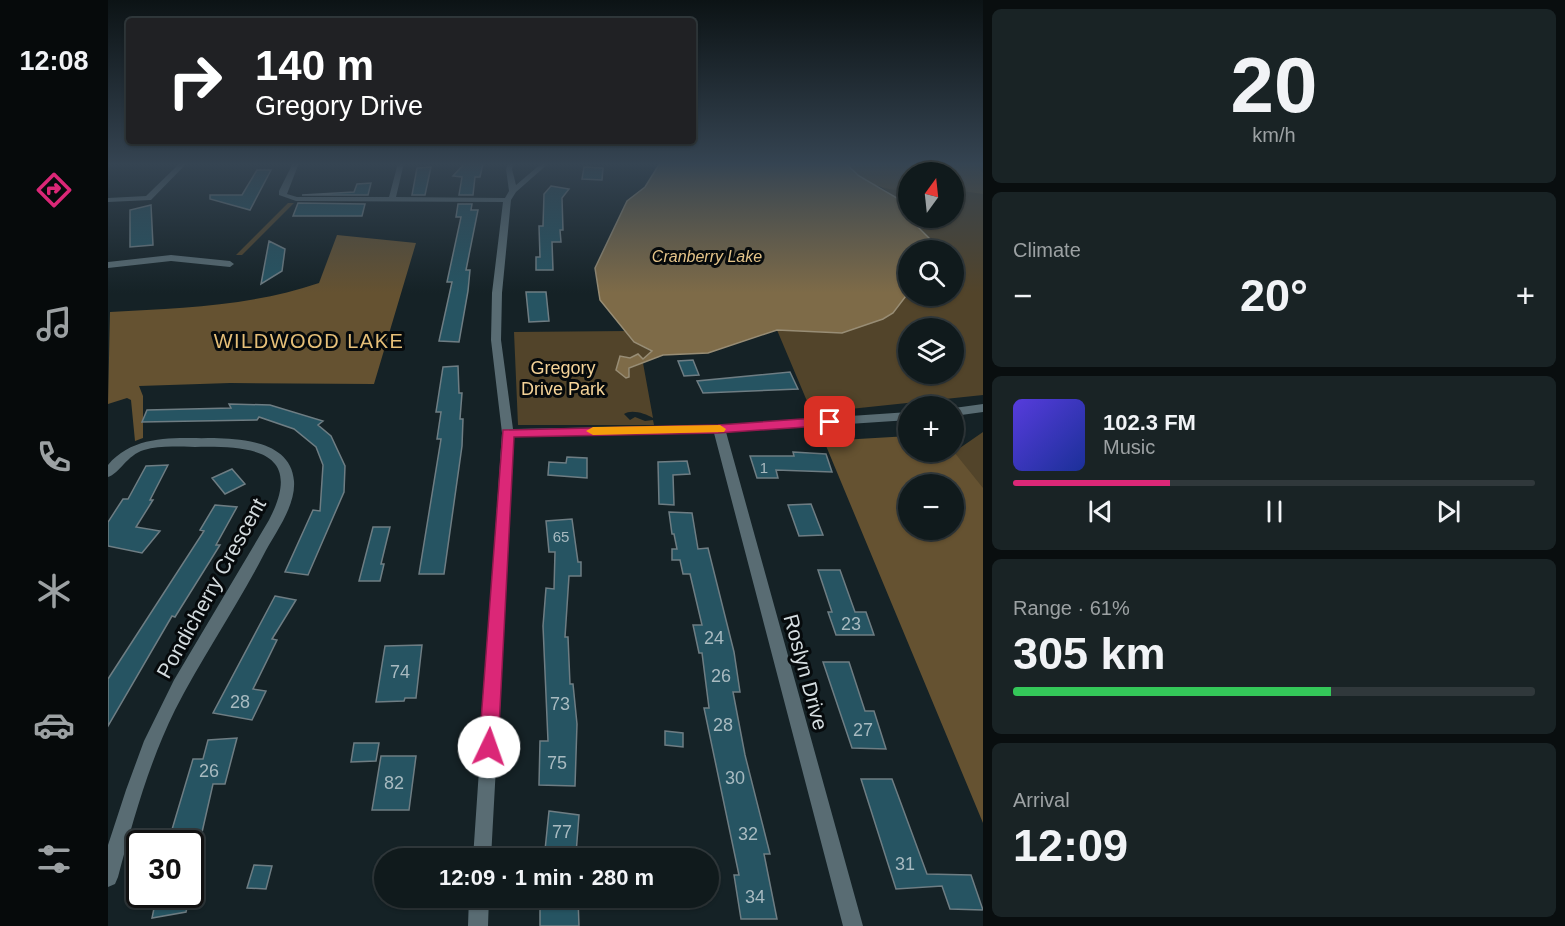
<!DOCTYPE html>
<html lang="en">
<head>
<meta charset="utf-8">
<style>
	:root { --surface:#101a1c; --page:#192325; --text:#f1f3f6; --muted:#9ca1a3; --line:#30383b; --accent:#db2777 }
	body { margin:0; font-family:Helvetica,sans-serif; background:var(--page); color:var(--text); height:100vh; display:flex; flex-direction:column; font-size:22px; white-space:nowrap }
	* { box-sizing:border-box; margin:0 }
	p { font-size:20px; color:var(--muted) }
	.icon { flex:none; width:33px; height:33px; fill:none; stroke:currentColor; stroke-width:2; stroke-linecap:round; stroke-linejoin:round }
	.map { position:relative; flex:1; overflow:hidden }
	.panel { display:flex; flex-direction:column; gap:9px; padding:9px; background:#090e0f; width:582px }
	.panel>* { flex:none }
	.guide { position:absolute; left:18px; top:18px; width:570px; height:126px; border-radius:6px; box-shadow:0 2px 4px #0004,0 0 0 2px var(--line); background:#202124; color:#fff; overflow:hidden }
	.needle { width:39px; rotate:15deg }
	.controls { position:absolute; left:790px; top:162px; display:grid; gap:12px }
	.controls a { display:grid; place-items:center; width:66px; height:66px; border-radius:50%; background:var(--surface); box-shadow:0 2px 4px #0004,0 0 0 2px var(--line); font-size:30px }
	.speed { position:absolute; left:18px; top:830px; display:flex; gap:12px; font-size:30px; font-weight:700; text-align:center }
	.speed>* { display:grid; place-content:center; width:78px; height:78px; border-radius:50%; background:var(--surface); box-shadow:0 2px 4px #0004,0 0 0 2px var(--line); line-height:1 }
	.speed .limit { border:3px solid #111; border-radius:9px; background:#fff; color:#111 }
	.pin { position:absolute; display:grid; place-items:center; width:51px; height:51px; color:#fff; margin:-26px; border-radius:12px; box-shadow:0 3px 9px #0006 }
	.me { position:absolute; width:66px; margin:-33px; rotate:3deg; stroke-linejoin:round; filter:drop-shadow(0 0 4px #0008) }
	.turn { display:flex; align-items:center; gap:21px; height:126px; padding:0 30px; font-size:27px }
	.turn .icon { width:78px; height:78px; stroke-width:2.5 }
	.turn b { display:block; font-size:42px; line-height:51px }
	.big { font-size:45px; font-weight:700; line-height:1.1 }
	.panel .widget { flex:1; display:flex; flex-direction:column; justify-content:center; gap:9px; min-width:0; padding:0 21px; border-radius:9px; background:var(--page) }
	.panel .dial { align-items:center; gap:0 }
	.dial b { font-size:78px; line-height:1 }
	.song { display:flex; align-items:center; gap:18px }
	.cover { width:72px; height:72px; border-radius:9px; background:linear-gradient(135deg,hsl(250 70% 55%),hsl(230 70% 35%)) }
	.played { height:6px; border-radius:3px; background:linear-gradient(90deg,var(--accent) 30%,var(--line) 30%) }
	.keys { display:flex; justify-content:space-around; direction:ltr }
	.heat { display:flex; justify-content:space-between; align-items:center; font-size:33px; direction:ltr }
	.charge { height:9px; border-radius:4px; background:linear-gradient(90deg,#34c759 61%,var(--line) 0) }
	.trip { position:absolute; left:266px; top:848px; width:345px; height:60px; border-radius:30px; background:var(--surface); box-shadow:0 2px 4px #0004,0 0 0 2px var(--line); font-weight:700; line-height:60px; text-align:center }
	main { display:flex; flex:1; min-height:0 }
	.dock { display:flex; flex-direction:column; width:108px; justify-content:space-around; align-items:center; background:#060a0b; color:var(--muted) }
	.dock .icon { width:42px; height:42px }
	.dock .on { color:var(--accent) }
	.dock b { font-size:27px; color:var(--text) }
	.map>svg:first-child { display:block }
	.green { fill:#52442a; fill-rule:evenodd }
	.forest { fill:#655231; fill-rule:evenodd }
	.water { fill:#7e6b48; stroke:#988d75; stroke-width:1.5 }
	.building { fill:#265462; stroke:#6e7d83; stroke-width:1.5 }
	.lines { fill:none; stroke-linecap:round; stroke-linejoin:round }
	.street { fill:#596c73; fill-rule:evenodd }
	.route { fill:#db2777; stroke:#8e194d; stroke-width:1.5 }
	.slow { fill:#f59e0b }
	.labels { text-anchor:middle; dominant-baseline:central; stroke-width:6; stroke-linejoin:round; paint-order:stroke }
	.number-label { font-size:15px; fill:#a8bac0 }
	.far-water-label { font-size:16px; font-style:italic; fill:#e5c489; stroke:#060a0c }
	.park-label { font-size:18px; fill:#f5d398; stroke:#060a0c }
	.near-number-label { font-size:18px; fill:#a8bac0 }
	.neighbourhood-label { font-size:20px; letter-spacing:1.5px; fill:#e6bf78; stroke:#060a0c }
	.near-street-label { font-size:21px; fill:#d4dcdf; stroke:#060a0c }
</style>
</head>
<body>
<main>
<nav class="dock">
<b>12:08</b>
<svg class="icon on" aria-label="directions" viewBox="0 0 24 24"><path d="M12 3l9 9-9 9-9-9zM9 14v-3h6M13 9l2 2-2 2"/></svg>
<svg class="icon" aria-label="music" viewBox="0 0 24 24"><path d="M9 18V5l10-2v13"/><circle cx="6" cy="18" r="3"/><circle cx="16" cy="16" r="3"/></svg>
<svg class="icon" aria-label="phone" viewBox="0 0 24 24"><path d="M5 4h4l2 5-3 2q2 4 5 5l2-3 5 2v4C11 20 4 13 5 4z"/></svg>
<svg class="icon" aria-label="climate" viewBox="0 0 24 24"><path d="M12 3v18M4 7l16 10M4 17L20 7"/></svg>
<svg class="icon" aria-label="car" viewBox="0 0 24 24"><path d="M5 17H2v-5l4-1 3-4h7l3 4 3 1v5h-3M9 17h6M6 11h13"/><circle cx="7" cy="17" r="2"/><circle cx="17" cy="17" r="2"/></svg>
<svg class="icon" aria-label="filters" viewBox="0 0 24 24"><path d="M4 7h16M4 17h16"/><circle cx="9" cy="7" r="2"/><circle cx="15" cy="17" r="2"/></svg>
</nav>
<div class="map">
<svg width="875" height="926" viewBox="0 0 875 926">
	<rect width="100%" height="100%" fill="#152226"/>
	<path class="green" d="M737 163H875V395L704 413 669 330 717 332 775 319 785 313 801 292V296H846V250H833L803 218H846V172H801V214L789 198ZM801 328H846V374H801Z
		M180 203H186L134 255H128Z
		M519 331 526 342 544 352 535 359 530 354 522 358 512 356 508 370 521 377 522 368 535 363 545 418C537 413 523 409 516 414L522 420 527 417 537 421 545 420 546 425H410L406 332Z
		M875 432V516L836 459Z"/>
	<path class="forest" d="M737 163H868L875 173V194L846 190V172H801V191C774 190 756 184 737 163Z
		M229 235 308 243 266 384 122 383 31 386 35 396V438L27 441 23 400 19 398 0 404 2 312C72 308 144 306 211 283Z
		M801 436V452H846L875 488V823L716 441ZM801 484H846V530H801Z"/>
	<path class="water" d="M552 163H737L751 176 789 198 801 218 833 250H801V292L785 313 775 319 734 333 669 330 600 353 555 355 521 368V377L518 378 508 370 512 356 522 358 530 354 535 359 544 351 526 342 492 300 487 268 519 201 537 187Z"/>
	<path class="building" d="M357 163H375L372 177H367L365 195H351L354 177 345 176Z
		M323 167 317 195H304L309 168Z
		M476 167 495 168 494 180 474 179Z
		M149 170H163L142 210 102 199V195H134Z
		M263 183 260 195H194L246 192 249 184Z
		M443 186 461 189 454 198 455 230H452L453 242H444L445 270H428V257H432L431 226H435L436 194Z
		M190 203 257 204 254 216H185Z
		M350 204H364L363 210H370L358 270H362L360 291 351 342 331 341 344 282H339L353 217H348Z
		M43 205 45 245 22 247V210Z
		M161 241 177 249 174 271 153 284Z
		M418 292H438L441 321 421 322Z
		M585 360 591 375 576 376 570 361Z
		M350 366 351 393H354L352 419H355L354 446 336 574H311L333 439H329L333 412H328L335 367Z
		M682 372 690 389 595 393 589 381Z
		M121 404 162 405 215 421 210 425 223 436 237 466 236 492 200 575 177 572 205 510 212 511 215 465 208 447 186 429 151 417 149 420 34 422 39 410 123 408Z
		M685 452 718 454 724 472 668 470 670 478H649L642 456H686Z
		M459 457 479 458V478L440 475 441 462 458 463Z
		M579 461 582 474 565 475 566 505 551 504 550 462Z
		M60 465 42 500H45L28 527 52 531 34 553 0 546V522L15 499H20L38 466Z
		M124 469 137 484 117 494 104 478Z
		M703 504 715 535 691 536 680 505Z
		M107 505 129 507 108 545H112L67 617 64 616 0 726V679L96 531 92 530Z
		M561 512 584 513 590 549 600 548 626 652 632 692H625L637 755 662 854H656L669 919H633L626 875H631L596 708H601L594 653H591L585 625H594L582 574H575L572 560H564V549H569L566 534H564Z
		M464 519 470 562H473V576H461L457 637H460L462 684H465L469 724 467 786 431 785 432 741H440L435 626 438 588 446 589 447 552H441L438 521Z
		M265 527H282L273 564H276L272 581H251Z
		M710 570H732L747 612H758L766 635H728L720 612H724Z
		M167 596 188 600 164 639 169 640 145 689 158 691 144 720 105 713Z
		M314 645 308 698H297L296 701 268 702 277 646Z
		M715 662H741L757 711H766L778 749 744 748Z
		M557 731 575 733V747L557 745Z
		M129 738 117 784H105L92 841 60 843 85 759H95L100 740Z
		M246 743H271L268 761 243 762Z
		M273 756H308L301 810H264Z
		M753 779H784L819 874 863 875 875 910 842 909 834 886 788 889Z
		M441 811 471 815 468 854 437 850Z
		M146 865 164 866 158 889 139 888Z
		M49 894H82L78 912 44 918Z
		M432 897H470L471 926H432Z"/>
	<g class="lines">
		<path class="street" d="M72 163H79L43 200 0 202V198L38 196Z
			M185 163H191L179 194 189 197H281L290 163H296L288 197 397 198 401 191 398 169 400 163H406L404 169 408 185 434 163H441L408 192 403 200 394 293 393 340 405 429 611 425 801 412V420L618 432 755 926H735L606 433 406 437 383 858H365L394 433 383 340 384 293 395 202 188 201 171 195V191Z
			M63 255 122 261 126 264 122 267 63 261 0 268V262Z
			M875 404V412L846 416V408Z
			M106 438C136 439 183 442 186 481 188 507 166 534 155 556 128 608 94 657 67 710 41 763 25 820 10 877L7 884 0 887V845L18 790 36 741 66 680 161 520C198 449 141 446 87 447 71 447 52 445 36 450 19 455 11 474 0 477V465C27 433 69 439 106 438Z
			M361 897H381L380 926H360Z"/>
	</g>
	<linearGradient id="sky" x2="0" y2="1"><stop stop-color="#0c1315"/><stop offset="0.56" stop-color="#354452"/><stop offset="1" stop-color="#354452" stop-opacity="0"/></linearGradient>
	<rect width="875" height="293" fill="url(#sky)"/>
	<path class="route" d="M722 417 728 422 726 425 610 433 406 437 390 747 388 754 381 757 374 754 371 747 395 430 610 425Z"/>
	<path class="slow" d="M612 425 618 429 616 432 485 435 478 431 485 427Z"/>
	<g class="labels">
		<g class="number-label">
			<text x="656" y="467">1</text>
			<text x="453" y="536">65</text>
		</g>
		<g class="far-water-label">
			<text x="599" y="256">Cranberry Lake</text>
		</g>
		<g class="park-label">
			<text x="455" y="368">Gregory<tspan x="455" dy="21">Drive Park</tspan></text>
		</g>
		<g class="near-number-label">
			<text x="743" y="624">23</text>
			<text x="606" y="638">24</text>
			<text x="292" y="672">74</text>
			<text x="613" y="676">26</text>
			<text x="132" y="702">28</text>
			<text x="452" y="704">73</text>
			<text x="615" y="725">28</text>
			<text x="755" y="730">27</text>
			<text x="449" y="763">75</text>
			<text x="101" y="771">26</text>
			<text x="627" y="778">30</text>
			<text x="286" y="783">82</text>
			<text x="454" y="832">77</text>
			<text x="640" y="834">32</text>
			<text x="797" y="864">31</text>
			<text x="647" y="897">34</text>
		</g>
		<g class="neighbourhood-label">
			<text x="201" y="341">WILDWOOD LAKE</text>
		</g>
		<g class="near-street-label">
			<text transform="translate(103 588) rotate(-61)">Pondicherry Crescent</text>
			<text transform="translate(698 672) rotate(75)">Roslyn Drive</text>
		</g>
	</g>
</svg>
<div class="controls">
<a><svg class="needle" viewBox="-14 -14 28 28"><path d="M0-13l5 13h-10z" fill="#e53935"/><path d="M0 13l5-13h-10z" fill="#9ca1a3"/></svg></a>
<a><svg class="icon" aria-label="search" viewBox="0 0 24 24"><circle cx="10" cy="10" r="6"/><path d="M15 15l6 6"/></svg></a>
<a><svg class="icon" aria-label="layers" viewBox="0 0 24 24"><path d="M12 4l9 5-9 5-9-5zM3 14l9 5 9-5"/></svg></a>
<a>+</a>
<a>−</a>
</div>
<div class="speed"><div class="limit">30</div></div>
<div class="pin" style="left:722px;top:422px;background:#d93025"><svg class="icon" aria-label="arrive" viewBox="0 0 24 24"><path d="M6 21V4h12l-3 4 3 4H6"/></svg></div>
<svg class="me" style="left:381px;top:747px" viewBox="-20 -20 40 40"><circle r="19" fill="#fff"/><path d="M0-13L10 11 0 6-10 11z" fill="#db2777"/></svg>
<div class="trip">12:09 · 1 min · 280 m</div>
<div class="guide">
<div class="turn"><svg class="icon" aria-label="right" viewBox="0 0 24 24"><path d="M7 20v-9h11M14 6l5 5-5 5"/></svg><div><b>140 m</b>Gregory Drive</div></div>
</div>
</div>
<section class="panel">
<div class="widget dial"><b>20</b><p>km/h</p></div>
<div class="widget"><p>Climate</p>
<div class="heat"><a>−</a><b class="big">20°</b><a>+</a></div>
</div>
<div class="widget">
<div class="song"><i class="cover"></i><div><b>102.3 FM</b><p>Music</p></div></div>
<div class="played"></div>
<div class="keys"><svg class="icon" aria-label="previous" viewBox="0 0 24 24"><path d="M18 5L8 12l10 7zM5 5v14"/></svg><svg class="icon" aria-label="pause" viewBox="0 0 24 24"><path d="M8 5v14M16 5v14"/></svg><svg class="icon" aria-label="next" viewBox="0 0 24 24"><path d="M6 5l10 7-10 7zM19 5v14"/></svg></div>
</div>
<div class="widget"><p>Range · 61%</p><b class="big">305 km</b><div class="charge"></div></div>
<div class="widget"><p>Arrival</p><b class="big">12:09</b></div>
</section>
</main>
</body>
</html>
